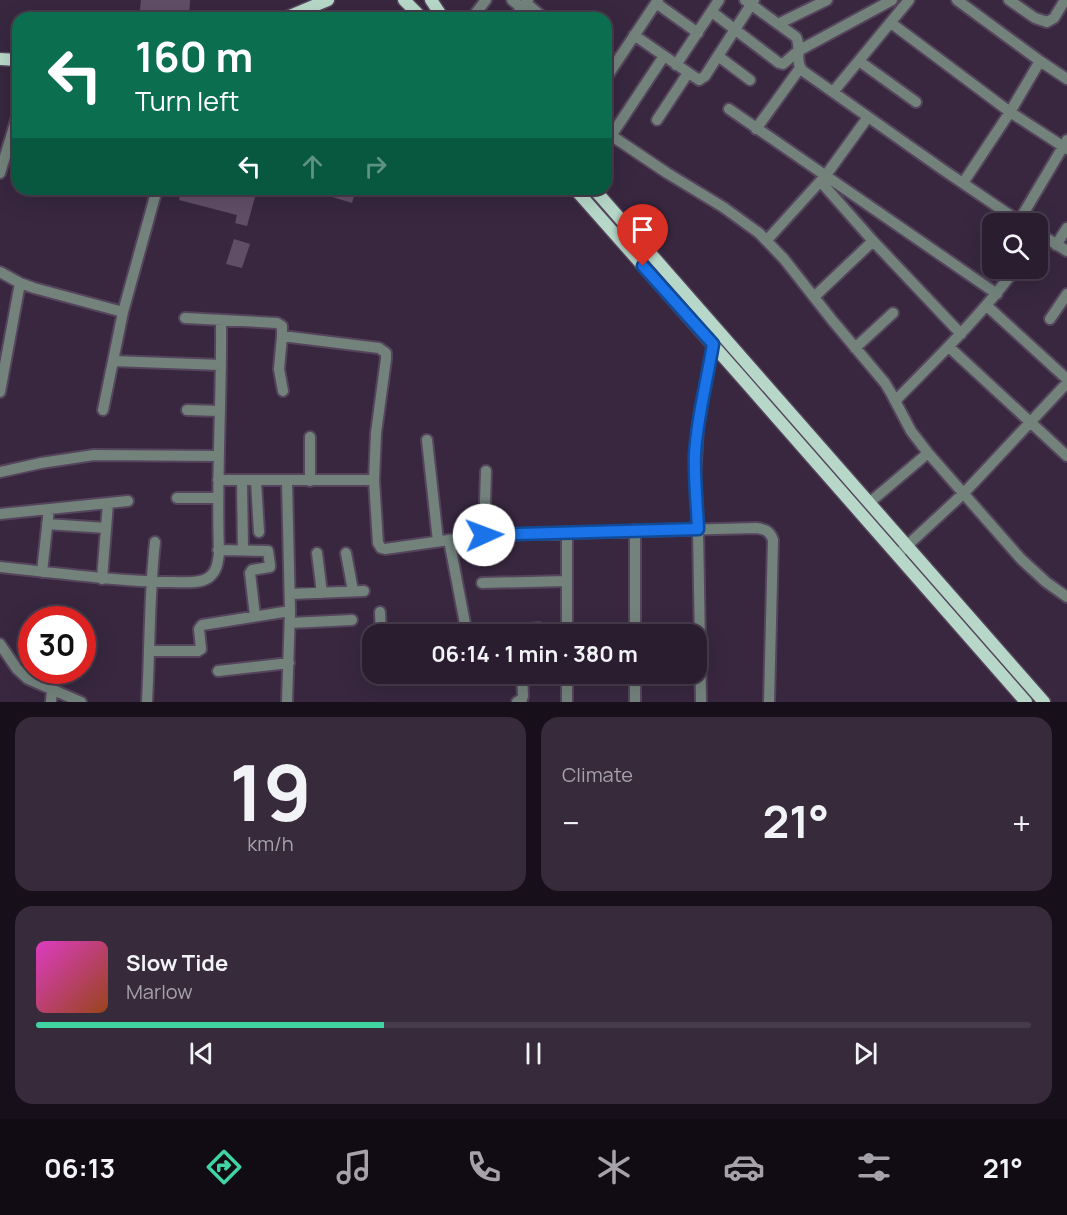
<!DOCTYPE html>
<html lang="en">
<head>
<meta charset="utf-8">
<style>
	:root { --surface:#2a1d2f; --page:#362a3b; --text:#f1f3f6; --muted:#a5a2aa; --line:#463b4b; --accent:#3fd4a2 }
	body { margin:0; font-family:Manrope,sans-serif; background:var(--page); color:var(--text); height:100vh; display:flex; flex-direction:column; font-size:22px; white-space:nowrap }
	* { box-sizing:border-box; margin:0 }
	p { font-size:20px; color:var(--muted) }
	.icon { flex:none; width:33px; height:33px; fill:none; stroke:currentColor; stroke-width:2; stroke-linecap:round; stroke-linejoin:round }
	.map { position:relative; height:702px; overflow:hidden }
	.sheet { display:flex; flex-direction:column; gap:15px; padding:15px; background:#17101a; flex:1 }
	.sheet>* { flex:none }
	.guide { position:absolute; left:12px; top:12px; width:600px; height:183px; border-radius:18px; box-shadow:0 6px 24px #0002,0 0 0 2px var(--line); background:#0b6e4f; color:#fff; overflow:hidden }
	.controls { position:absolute; left:982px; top:213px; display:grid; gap:12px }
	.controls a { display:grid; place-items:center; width:66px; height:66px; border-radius:12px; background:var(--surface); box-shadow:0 6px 24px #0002,0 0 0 2px var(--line); font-size:30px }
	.speed { position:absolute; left:18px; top:606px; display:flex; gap:12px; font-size:30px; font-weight:700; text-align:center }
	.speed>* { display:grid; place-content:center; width:78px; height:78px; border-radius:50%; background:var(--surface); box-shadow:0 6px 24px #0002,0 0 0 2px var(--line); line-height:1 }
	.speed .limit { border:9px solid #d22; background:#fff; color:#111 }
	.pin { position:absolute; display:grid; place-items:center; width:51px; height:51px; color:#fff; margin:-62px -26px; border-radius:50% 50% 50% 0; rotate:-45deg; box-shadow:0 0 6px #0007 }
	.pin .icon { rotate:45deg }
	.me { position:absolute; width:66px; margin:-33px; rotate:88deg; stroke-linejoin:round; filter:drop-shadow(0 0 4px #0008) }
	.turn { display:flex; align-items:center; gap:21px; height:126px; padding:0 24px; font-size:27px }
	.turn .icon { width:78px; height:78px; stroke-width:2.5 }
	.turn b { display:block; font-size:42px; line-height:51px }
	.lanes { display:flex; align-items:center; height:57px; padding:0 24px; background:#0003; justify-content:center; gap:30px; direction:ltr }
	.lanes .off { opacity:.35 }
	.big { font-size:45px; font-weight:700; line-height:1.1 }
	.sheet .widget { flex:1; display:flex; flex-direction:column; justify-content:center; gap:9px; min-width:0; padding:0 21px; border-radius:18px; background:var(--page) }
	.sheet .dial { align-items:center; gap:0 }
	.dial b { font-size:78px; line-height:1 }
	.song { display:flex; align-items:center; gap:18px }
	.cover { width:72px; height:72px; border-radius:9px; background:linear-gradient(135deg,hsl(310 70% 55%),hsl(20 70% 35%)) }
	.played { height:6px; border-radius:3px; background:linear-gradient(90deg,var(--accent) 35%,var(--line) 35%) }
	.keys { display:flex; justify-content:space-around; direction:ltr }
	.heat { display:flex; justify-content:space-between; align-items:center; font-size:33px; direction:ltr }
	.sheet .tiles { flex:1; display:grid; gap:15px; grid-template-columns:1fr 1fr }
	.widget:last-child { grid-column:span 2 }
	.trip { position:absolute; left:362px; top:624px; width:345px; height:60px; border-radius:18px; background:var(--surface); box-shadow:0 6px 24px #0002,0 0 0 2px var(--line); font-weight:700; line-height:60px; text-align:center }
	.menu { display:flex; height:96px; justify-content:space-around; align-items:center; background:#110c13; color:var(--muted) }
	.menu .icon { width:42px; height:42px }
	.menu .current { color:var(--accent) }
	.menu b { font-size:27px; color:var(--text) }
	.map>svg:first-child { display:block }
	.building { fill:#604e67 }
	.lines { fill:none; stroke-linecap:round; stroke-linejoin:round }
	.minor-casing { stroke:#55455c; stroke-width:14 }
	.major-casing { stroke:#55455c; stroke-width:15 }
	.minor { stroke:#73837c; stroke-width:10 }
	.major { stroke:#b7d8c9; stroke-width:12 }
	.route-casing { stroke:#114b97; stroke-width:15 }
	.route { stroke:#1a73e8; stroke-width:10 }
</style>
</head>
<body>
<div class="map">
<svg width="1067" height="702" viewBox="0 0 1067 702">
	<rect width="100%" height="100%" fill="#38273f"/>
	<path class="building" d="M141 0H190L189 18H139Z
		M182 189H235L234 192 255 197 247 226 235 223 237 215 179 200Z
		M327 189H356L352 203 326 195Z
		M234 239 250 244 242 268 226 264Z"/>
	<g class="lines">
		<g class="minor-casing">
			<path id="minor" d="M512 0 522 8
				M745 0 796 37C802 48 794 62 803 71L942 169 1023 224
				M957 0 1040 61 1067 79
				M1009 0 1035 18 1047 22 1054 18 1065 0
				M526 3 544 18
				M656 3 698 33
				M712 12 779 63 783 64 798 51 892 0
				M442 17 461 18
				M472 18 486 0
				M514 18 528 0
				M891 23 1010 112 1067 149
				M778 24 827 0
				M634 35 699 80 705 76 754 0
				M718 56 750 80
				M859 61 916 102
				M676 65 719 0
				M606 78 658 0
				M833 92 909 0
				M729 109 997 294
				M657 120 688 73
				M756 129 800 68
				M606 132 667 173 723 207 759 233 784 259 832 320 885 383 891 393 911 431 928 453 1021 559 1046 582 1067 597
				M611 136 664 56
				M0 173 18 114
				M821 182 873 241 961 334
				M963 183 1010 112 1040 61
				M1019 221 1067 140
				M1038 233 1067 251
				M767 240 826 175 868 117
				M1056 245 1067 228
				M0 272 20 283 34 288 123 312
				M814 297 873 241
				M987 306 1067 379
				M185 318 277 323 282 326V336L379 348 386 353V359L376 433 374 480
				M1050 319 1067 294
				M282 336 279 369 283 391
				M949 347 1067 456
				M855 348 893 313
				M113 361 221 365
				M0 392 20 283
				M895 401C937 358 980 317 1016 268
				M103 410 123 312 157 189
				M187 410 220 411
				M427 440 438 541
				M0 472 41 463 94 455 218 456
				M218 480H374L378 543 381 548 385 549 484 535 756 528C765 529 770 531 773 540L769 702
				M242 481 243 550
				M256 481 259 532
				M287 481 290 611 287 702
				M310 481V437
				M177 498H218
				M869 503 928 453
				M0 514 128 501
				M47 524 106 528
				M567 532V634
				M484 535 486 471
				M449 540 467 634
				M218 550 268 551 270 565V567L252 570 250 573 255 616
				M317 553 322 593
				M346 553 353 591
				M897 555 964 493 1067 383
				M0 567C57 573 114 581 172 582 183 582 199 584 208 578 217 572 218 562 219 553 216 475 222 397 221 320
				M42 572 49 509
				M102 579 108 503
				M482 583 567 581
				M290 594 364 591
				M380 612 381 634
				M290 623 352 620
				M475 634 539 628
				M635 634V530
				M0 644 17 669 28 679 81 702
				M150 651H198L201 649 199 629 202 625 290 611
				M218 671 289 663
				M383 674V676
				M522 676 567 675
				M51 702 52 690
				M147 702C150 649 149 595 155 542
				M517 702 522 699 523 696 522 674
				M567 702V674
				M635 702V674
				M701 702 698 529 695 477 698 426 713 344"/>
		</g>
		<g class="major-casing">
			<path id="major" d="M404 0 422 18
				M431 0 443 18
				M285 18 328 0
				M0 59 18 60
				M575 189 742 378 1026 702
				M594 189 1044 702"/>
		</g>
		<use href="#minor" class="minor"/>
		<use href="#major" class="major"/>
	</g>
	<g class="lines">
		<g class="route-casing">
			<path id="route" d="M484 535 698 529C697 504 694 479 695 454 697 418 707 381 713 344L643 266"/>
		</g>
		<use href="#route" class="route"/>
	</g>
</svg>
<div class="controls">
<a><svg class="icon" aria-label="search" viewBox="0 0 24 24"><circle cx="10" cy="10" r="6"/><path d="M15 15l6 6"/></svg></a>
</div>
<div class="speed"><div class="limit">30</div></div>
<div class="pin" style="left:643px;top:266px;background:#d93025"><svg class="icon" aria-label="arrive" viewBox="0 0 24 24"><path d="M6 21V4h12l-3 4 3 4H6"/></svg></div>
<svg class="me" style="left:484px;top:535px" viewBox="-20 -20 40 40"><circle r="19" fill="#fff"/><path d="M0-13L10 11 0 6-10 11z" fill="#1a73e8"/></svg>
<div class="trip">06:14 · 1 min · 380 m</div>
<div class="guide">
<div class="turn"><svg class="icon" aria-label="left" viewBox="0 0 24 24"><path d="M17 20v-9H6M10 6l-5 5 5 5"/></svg><div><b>160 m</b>Turn left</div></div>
<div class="lanes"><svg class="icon" aria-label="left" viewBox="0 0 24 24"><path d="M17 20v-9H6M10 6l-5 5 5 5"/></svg><svg class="icon off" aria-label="ahead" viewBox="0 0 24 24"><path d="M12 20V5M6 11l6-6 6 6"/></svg><svg class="icon off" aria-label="right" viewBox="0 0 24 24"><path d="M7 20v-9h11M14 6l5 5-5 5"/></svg></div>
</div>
</div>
<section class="sheet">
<div class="tiles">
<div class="widget dial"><b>19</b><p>km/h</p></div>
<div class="widget"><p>Climate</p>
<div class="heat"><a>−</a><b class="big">21°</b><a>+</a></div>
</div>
<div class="widget">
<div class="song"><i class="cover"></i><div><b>Slow Tide</b><p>Marlow</p></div></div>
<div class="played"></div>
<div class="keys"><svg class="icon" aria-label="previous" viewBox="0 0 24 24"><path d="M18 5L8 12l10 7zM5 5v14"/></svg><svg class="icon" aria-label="pause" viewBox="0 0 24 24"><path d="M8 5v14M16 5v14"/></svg><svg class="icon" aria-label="next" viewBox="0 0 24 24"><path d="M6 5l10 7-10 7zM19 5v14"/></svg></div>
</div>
</div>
</section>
<nav class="menu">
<b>06:13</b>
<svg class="icon current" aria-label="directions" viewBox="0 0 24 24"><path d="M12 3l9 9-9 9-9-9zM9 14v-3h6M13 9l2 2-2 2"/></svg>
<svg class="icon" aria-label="music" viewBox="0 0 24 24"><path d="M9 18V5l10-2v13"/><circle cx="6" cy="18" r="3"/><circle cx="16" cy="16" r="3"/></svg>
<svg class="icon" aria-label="phone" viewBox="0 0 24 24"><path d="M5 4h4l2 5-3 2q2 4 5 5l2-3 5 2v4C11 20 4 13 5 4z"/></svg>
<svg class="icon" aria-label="climate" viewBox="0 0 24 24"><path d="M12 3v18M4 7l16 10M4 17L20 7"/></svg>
<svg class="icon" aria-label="car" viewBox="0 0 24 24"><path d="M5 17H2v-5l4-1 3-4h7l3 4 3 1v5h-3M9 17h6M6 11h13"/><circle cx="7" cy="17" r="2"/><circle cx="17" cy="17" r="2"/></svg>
<svg class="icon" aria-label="filters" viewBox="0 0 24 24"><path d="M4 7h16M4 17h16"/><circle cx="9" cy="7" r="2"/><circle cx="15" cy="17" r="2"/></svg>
<b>21°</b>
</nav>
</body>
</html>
